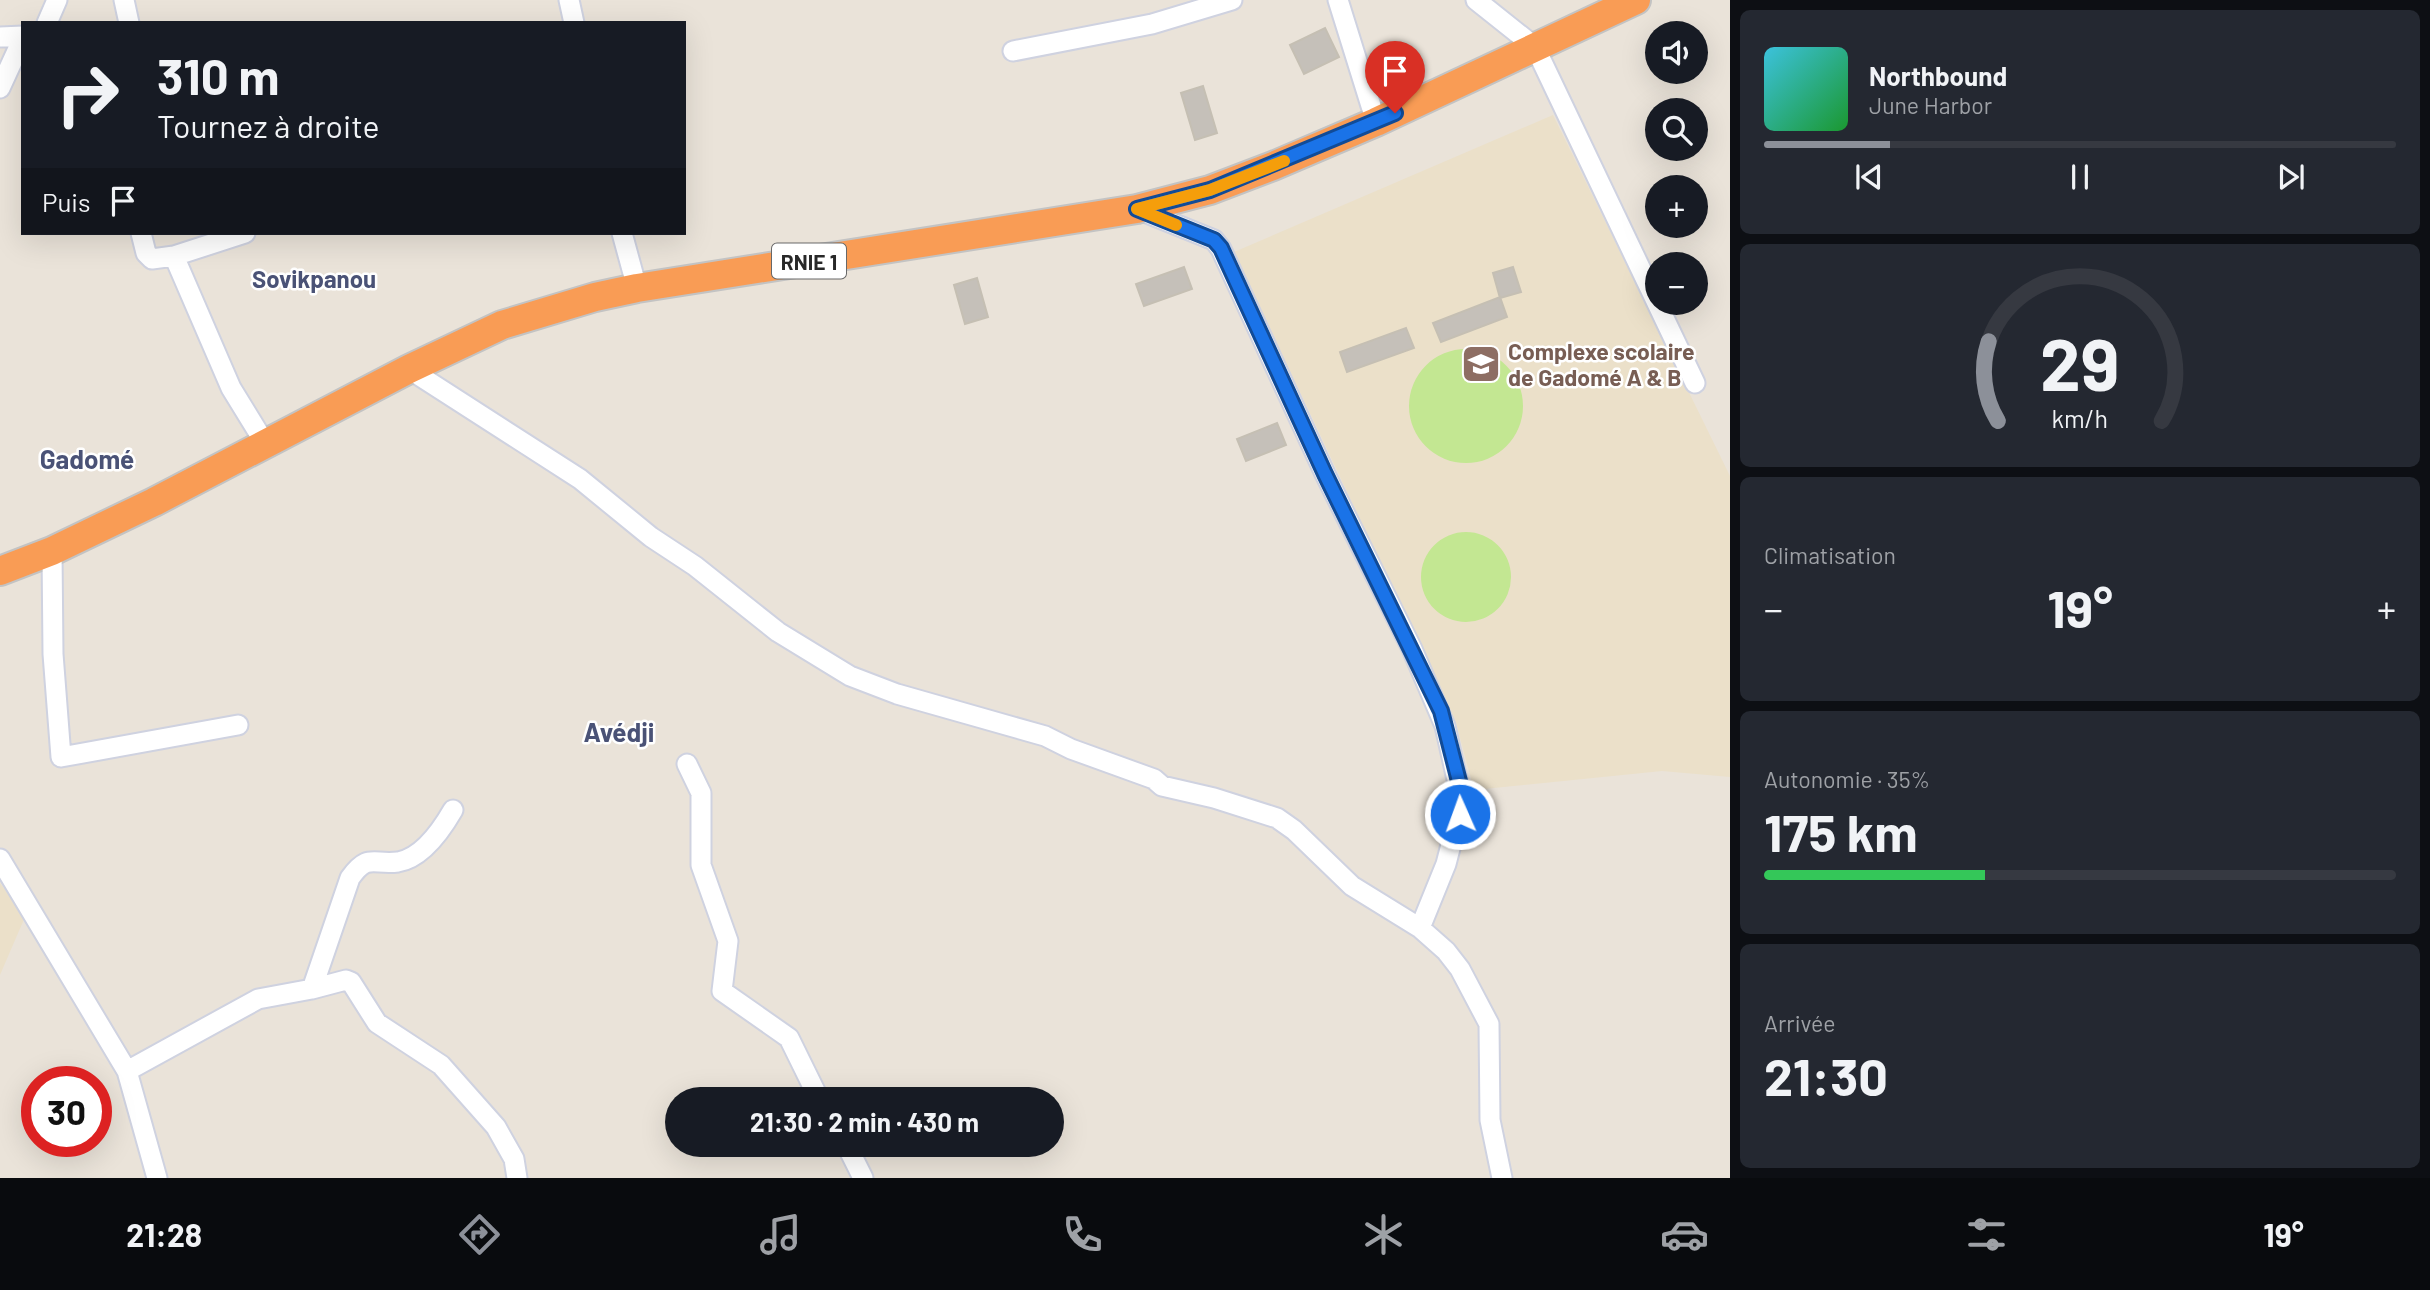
<!DOCTYPE html>
<html lang="fr">
<head>
<meta charset="utf-8">
<style>
	:root { --surface:#171b24; --page:#242831; --text:#f1f3f6; --muted:#9ea1a6; --line:#363941; --accent:#8c9099 }
	body { margin:0; font-family:Barlow,sans-serif; background:var(--page); color:var(--text); height:100vh; display:flex; flex-direction:column; font-size:26px; white-space:nowrap }
	* { box-sizing:border-box; margin:0 }
	p { font-size:23px; color:var(--muted) }
	.icon { flex:none; width:38px; height:38px; fill:none; stroke:currentColor; stroke-width:2; stroke-linecap:round; stroke-linejoin:round }
	.map { position:relative; flex:1; overflow:hidden }
	.sheet { display:flex; flex-direction:column; gap:10px; padding:10px; background:#0d0f14; width:700px }
	.sheet>* { flex:none }
	.top-card { position:absolute; left:21px; top:21px; width:665px; height:214px; border-radius:0px; box-shadow:0 7px 28px #0002; background:#171b24; color:var(--text); overflow:hidden }
	.fabs { position:absolute; left:1645px; top:21px; display:grid; gap:14px }
	.fabs a { display:grid; place-items:center; width:63px; height:63px; border-radius:50%; background:var(--surface); box-shadow:0 7px 28px #0002; font-size:35px }
	.speed { position:absolute; left:21px; top:1066px; display:flex; gap:14px; font-size:35px; font-weight:700; text-align:center }
	.speed>* { display:grid; place-content:center; width:91px; height:91px; border-radius:50%; background:var(--surface); box-shadow:0 7px 28px #0002; line-height:1 }
	.speed .limit { border:10px solid #d22; background:#fff; color:#111 }
	.pin { position:absolute; display:grid; place-items:center; width:60px; height:60px; color:#fff; margin:-72px -30px; border-radius:50% 50% 50% 0; rotate:-45deg; box-shadow:0 0 7px #0007 }
	.pin .icon { rotate:45deg }
	.me { position:absolute; width:77px; margin:-38px; rotate:358deg; stroke-linejoin:round; filter:drop-shadow(0 0 5px #0008) }
	.turn { display:flex; align-items:center; gap:24px; height:147px; padding:0 21px; font-size:32px }
	.turn .icon { width:91px; height:91px; stroke-width:2.5 }
	.turn b { display:block; font-size:49px; line-height:60px }
	.then { display:flex; align-items:center; height:66px; padding:0 21px; background:#0003; gap:14px; font-size:26px }
	.big { font-size:52px; font-weight:700; line-height:1.1 }
	.sheet .tile { flex:1; display:flex; flex-direction:column; justify-content:center; gap:10px; min-width:0; padding:0 24px; border-radius:10px; background:var(--page) }
	.sheet .dial { align-items:center; gap:0 }
	.dial svg { height:182px; overflow:visible; fill:none; stroke:var(--line); stroke-width:7; stroke-linecap:round; text-anchor:middle }
	.dial text { fill:var(--text); stroke:none }
	.song { display:flex; align-items:center; gap:21px }
	.cover { width:84px; height:84px; border-radius:10px; background:linear-gradient(135deg,hsl(190 70% 55%),hsl(130 70% 35%)) }
	.played { height:7px; border-radius:4px; background:linear-gradient(90deg,var(--accent) 20%,var(--line) 20%) }
	.keys { display:flex; justify-content:space-around; direction:ltr }
	.heat { display:flex; justify-content:space-between; align-items:center; font-size:38px; direction:ltr }
	.charge { height:10px; border-radius:5px; background:linear-gradient(90deg,#34c759 35%,var(--line) 0) }
	.trip { position:absolute; left:665px; top:1087px; width:399px; height:70px; border-radius:35px; background:var(--surface); box-shadow:0 7px 28px #0002; font-weight:700; line-height:70px; text-align:center }
	.menu { display:flex; height:112px; justify-content:space-around; align-items:center; background:#090b0e; color:var(--muted) }
	.menu .icon { width:49px; height:49px }
	.menu .on { color:var(--accent) }
	.menu b { font-size:32px; color:var(--text) }
	main { display:flex; flex:1; min-height:0 }
	.map>svg:first-child { display:block }
	.education { fill:#ebe0c9 }
	.pitch { fill:#c3e792 }
	.building { fill:#c5c0b9; stroke:#c5bfb3; stroke-width:2 }
	.lines { fill:none; stroke-linecap:round; stroke-linejoin:round }
	.minor-casing { stroke:#cfd2e0; stroke-width:23 }
	.highway-casing { stroke:#c3c3c3; stroke-width:32 }
	.minor { stroke:#fff; stroke-width:19 }
	.highway { stroke:#f99c55; stroke-width:28 }
	.route-casing { stroke:#114b97; stroke-width:18 }
	.route { stroke:#1a73e8; stroke-width:12 }
	.slow { stroke:#f59e0b; stroke-width:12 }
	.labels { text-anchor:middle; dominant-baseline:central; stroke-width:5; stroke-linejoin:round; paint-order:stroke }
	.shield { fill:#fff; stroke:#686868; stroke-width:2 }
	.shield-label { font-size:21px; font-weight:bold; fill:#282828 }
	.education-label { font-size:23px; font-weight:bold; fill:#785e54; stroke:#fff; text-anchor:start }
	.neighbourhood-label { font-size:24px; font-weight:bold; fill:#4a5276; stroke:#fff }
	.quarter-label { font-size:26px; font-weight:bold; fill:#4a5276; stroke:#fff }
</style>
</head>
<body>
<main>
<div class="map">
<svg width="1730" height="1178" viewBox="0 0 1730 1178">
	<rect width="100%" height="100%" fill="#eae3d9"/>
	<path class="education" d="M1553 115 1730 476V777L1662 771 1474 790 1456 723 1234 252Z
		M0 883 25 917 0 975Z"/>
	<path class="pitch" d="M1409 406a57 57 0 1 1 114 0a57 57 0 1 1-114 0Z
		M1421 577a45 45 0 1 1 90 0a45 45 0 1 1-90 0Z"/>
	<path class="building" d="M1325 28 1339 57 1304 74 1290 45Z
		M1203 86 1217 133 1195 140 1181 93Z
		M1184 267 1192 289 1144 306 1136 284Z
		M1513 267 1521 292 1500 298 1493 273Z
		M977 278 988 317 965 324 954 285Z
		M1500 297 1507 317 1441 342 1433 323Z
		M1406 328 1414 348 1347 372 1340 352Z
		M1277 423 1286 445 1246 461 1237 439Z"/>
	<g class="lines">
		<g class="minor-casing">
			<path id="minor" d="M124 0 129 23
				M569 0 574 23
				M1338 0 1376 122
				M1476 0 1535 47 1695 383
				M47 23 57 0
				M0 37 23 36
				M1013 51 1152 24 1232 0
				M0 88 23 38
				M1137 209 1214 240 1221 249 1325 474 1412 649 1445 726 1462 802 1446 864 1420 928
				M141 233 146 253 152 259 174 256 231 388 266 445
				M622 233 637 288
				M174 256 245 233
				M409 369 580 479 651 537 695 566 778 632 850 676 897 694 1045 736 1071 749 1154 779 1162 786 1214 798 1277 818 1294 830 1352 886 1420 928 1446 951 1460 969 1489 1024 1490 1120 1502 1178
				M52 551 53 654 61 757 238 725
				M687 764 701 793V865L728 941 722 991 789 1038 819 1099
				M453 810C442 829 422 858 398 862 372 865 368 853 350 878L312 989 346 980 351 982 377 1023 441 1065 496 1127 514 1159 517 1178
				M0 859 127 1071 157 1178
				M127 1071 258 999 312 989
				M846 1144 863 1178"/>
		</g>
		<g class="highway-casing">
			<path id="highway" d="M0 571 52 551 154 502 409 369 502 325 595 297 637 288 1137 209 1210 190 1273 166 1376 122 1636 0"/>
		</g>
		<use href="#minor" class="minor"/>
		<use href="#highway" class="highway"/>
	</g>
	<g class="lines">
		<g class="route-casing">
			<path id="route" d="M1395 113 1210 190 1137 209 1214 240 1221 248 1325 474 1441 711 1461 789 1460 814"/>
		</g>
		<use href="#route" class="route"/>
		<path class="slow" d="M1176 225 1137 209 1210 190 1284 161"/>
	</g>
	<defs>
		<g id="school-square" transform="scale(2.0125)"><rect x="-9" y="-9" width="18" height="18" rx="4" fill="#8d6e63" stroke="#fff"/><path d="M0-5L7-2L0 1L-7-2ZM-4 1L0 2.5L4 1V4Q0 6-4 4Z" fill="#fff"/></g>
	</defs>
	<g fill-rule="evenodd">
		<use href="#school-square" x="1481" y="364"/>
	</g>
	<g class="labels">
		<rect class="shield" x="772" y="243.5" width="74" height="35" rx="5"/>
		<g class="shield-label">
			<text x="809" y="261">RNIE 1</text>
		</g>
		<g class="education-label">
			<text x="1508" y="351">Complexe scolaire<tspan x="1508" dy="26">de Gadomé A &amp; B</tspan></text>
		</g>
		<g class="neighbourhood-label">
			<text x="314" y="278">Sovikpanou</text>
		</g>
		<g class="quarter-label">
			<text x="87" y="458">Gadomé</text>
			<text x="619" y="731">Avédji</text>
		</g>
	</g>
</svg>
<div class="fabs">
<a><svg class="icon" aria-label="sound" viewBox="0 0 24 24"><path d="M4 9h4l5-4v14l-5-4H4zM17 9q2 3 0 6"/></svg></a>
<a><svg class="icon" aria-label="search" viewBox="0 0 24 24"><circle cx="10" cy="10" r="6"/><path d="M15 15l6 6"/></svg></a>
<a>+</a>
<a>−</a>
</div>
<div class="speed"><div class="limit">30</div></div>
<div class="pin" style="left:1395px;top:113px;background:#d93025"><svg class="icon" aria-label="arrive" viewBox="0 0 24 24"><path d="M6 21V4h12l-3 4 3 4H6"/></svg></div>
<svg class="me" style="left:1460px;top:814px" viewBox="-20 -20 40 40"><circle r="17" fill="#1a73e8" stroke="#fff" stroke-width="3"/><path d="M0-11L8 9 0 5-8 9z" fill="#fff"/></svg>
<div class="trip">21:30 · 2 min · 430 m</div>
<div class="top-card">
<div class="turn"><svg class="icon" aria-label="right" viewBox="0 0 24 24"><path d="M7 20v-9h11M14 6l5 5-5 5"/></svg><div><b>310 m</b>Tournez à droite</div></div>
<div class="then">Puis<svg class="icon" aria-label="arrive" viewBox="0 0 24 24"><path d="M6 21V4h12l-3 4 3 4H6"/></svg></div>
</div>
</div>
<section class="sheet">
<div class="tile">
<div class="song"><i class="cover"></i><div><b>Northbound</b><p>June Harbor</p></div></div>
<div class="played"></div>
<div class="keys"><svg class="icon" aria-label="previous" viewBox="0 0 24 24"><path d="M18 5L8 12l10 7zM5 5v14"/></svg><svg class="icon" aria-label="pause" viewBox="0 0 24 24"><path d="M8 5v14M16 5v14"/></svg><svg class="icon" aria-label="next" viewBox="0 0 24 24"><path d="M6 5l10 7-10 7zM19 5v14"/></svg></div>
</div>
<div class="tile dial"><svg viewBox="0 0 100 80">
<path d="M14 69A42 42 0 1 1 86 69"/>
<path d="M14 69A42 42 0 0 1 10 34" stroke="#8c9099"/>
<text x="50" y="56" font-size="32" font-weight="700">29</text>
<text x="50" y="72" font-size="11">km/h</text>
</svg></div>
<div class="tile"><p>Climatisation</p>
<div class="heat"><a>−</a><b class="big">19°</b><a>+</a></div>
</div>
<div class="tile"><p>Autonomie · 35%</p><b class="big">175 km</b><div class="charge"></div></div>
<div class="tile"><p>Arrivée</p><b class="big">21:30</b></div>
</section>
</main>
<nav class="menu">
<b>21:28</b>
<svg class="icon on" aria-label="directions" viewBox="0 0 24 24"><path d="M12 3l9 9-9 9-9-9zM9 14v-3h6M13 9l2 2-2 2"/></svg>
<svg class="icon" aria-label="music" viewBox="0 0 24 24"><path d="M9 18V5l10-2v13"/><circle cx="6" cy="18" r="3"/><circle cx="16" cy="16" r="3"/></svg>
<svg class="icon" aria-label="phone" viewBox="0 0 24 24"><path d="M5 4h4l2 5-3 2q2 4 5 5l2-3 5 2v4C11 20 4 13 5 4z"/></svg>
<svg class="icon" aria-label="climate" viewBox="0 0 24 24"><path d="M12 3v18M4 7l16 10M4 17L20 7"/></svg>
<svg class="icon" aria-label="car" viewBox="0 0 24 24"><path d="M5 17H2v-5l4-1 3-4h7l3 4 3 1v5h-3M9 17h6M6 11h13"/><circle cx="7" cy="17" r="2"/><circle cx="17" cy="17" r="2"/></svg>
<svg class="icon" aria-label="filters" viewBox="0 0 24 24"><path d="M4 7h16M4 17h16"/><circle cx="9" cy="7" r="2"/><circle cx="15" cy="17" r="2"/></svg>
<b>19°</b>
</nav>
</body>
</html>
